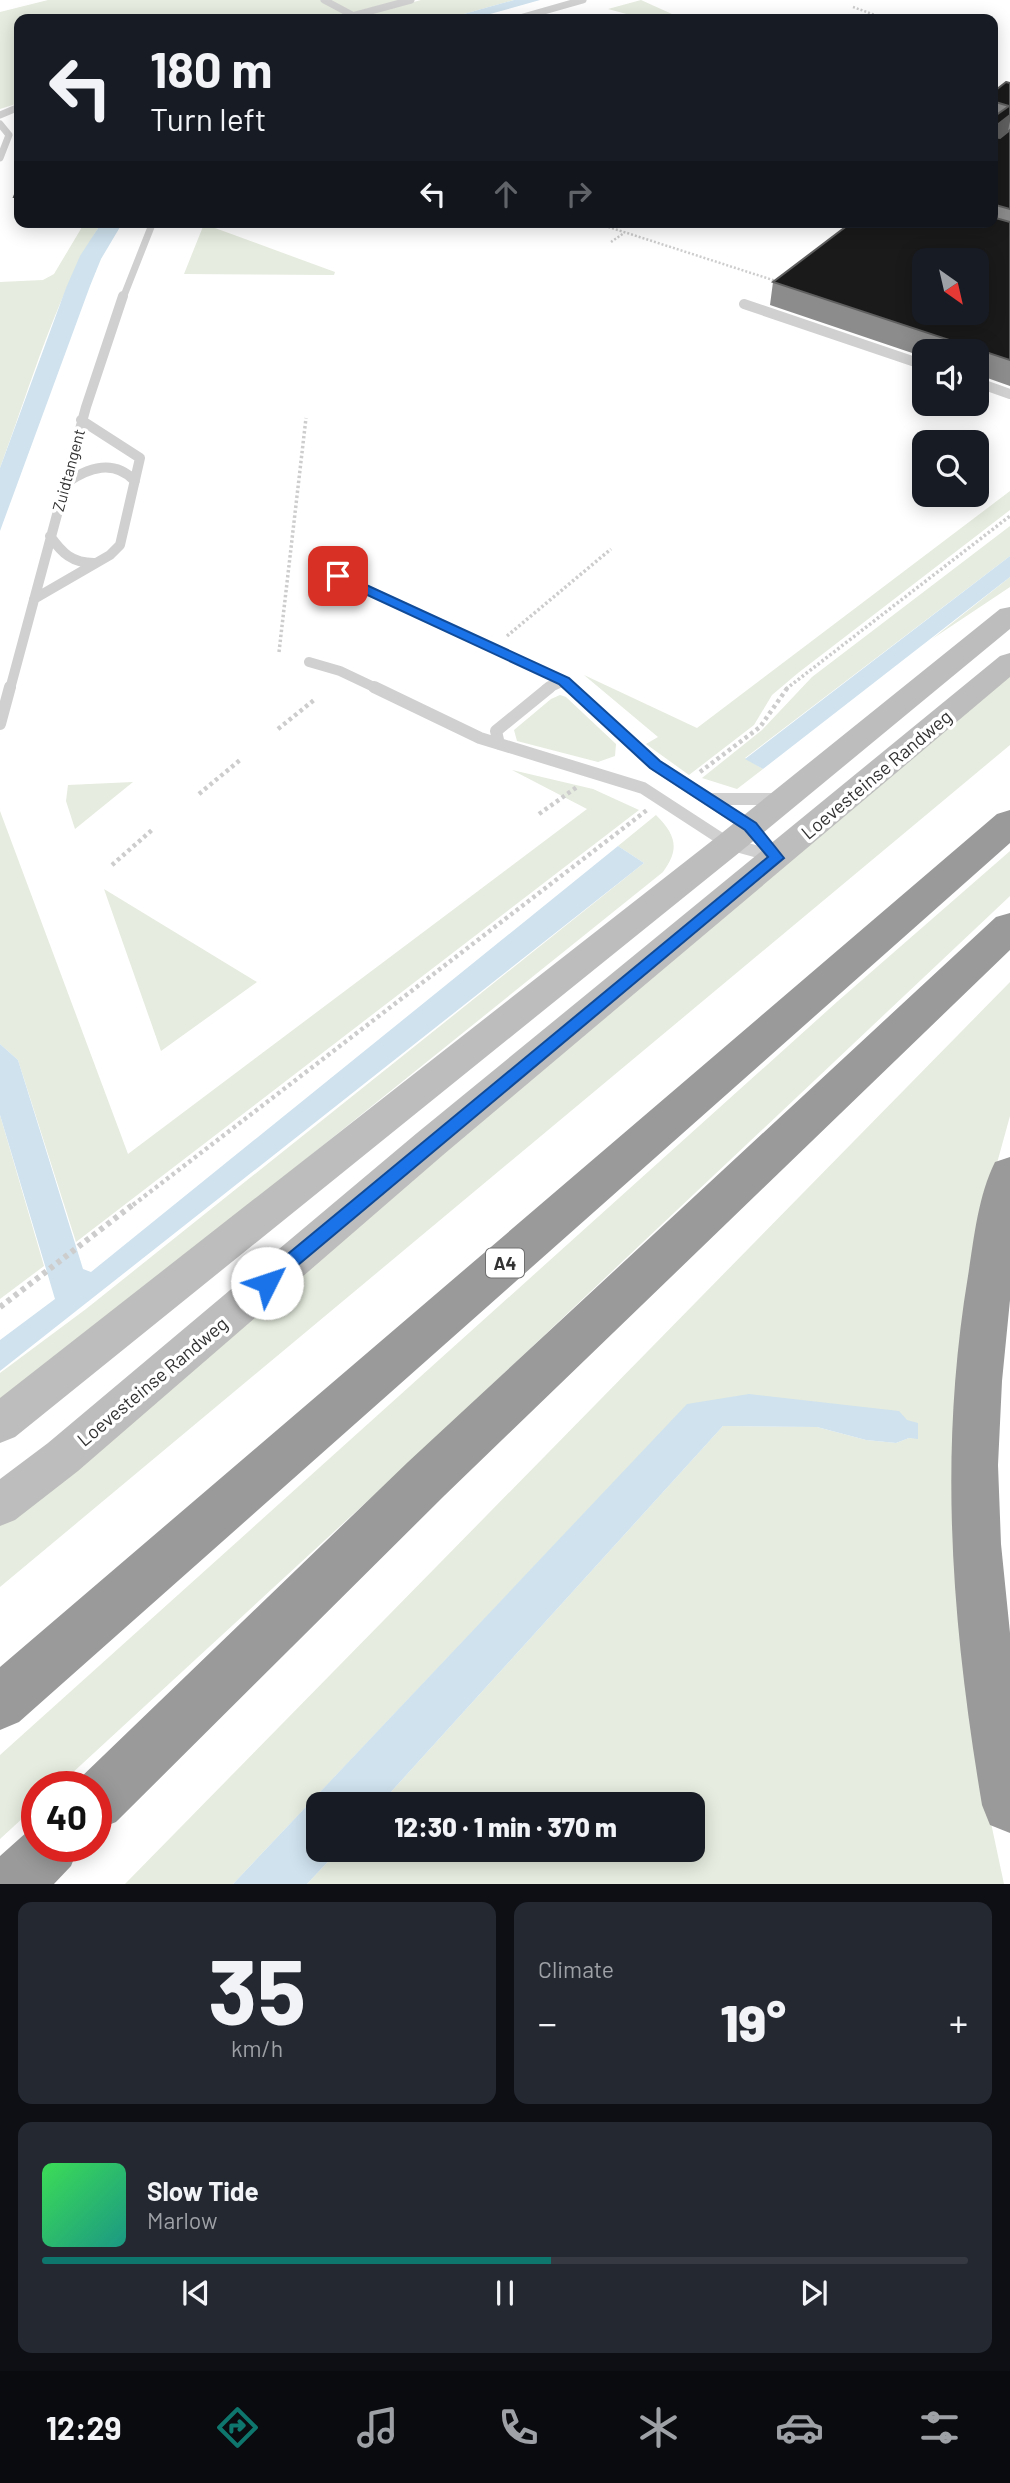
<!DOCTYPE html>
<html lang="en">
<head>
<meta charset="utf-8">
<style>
	:root { --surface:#171b24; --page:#242831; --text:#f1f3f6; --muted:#9ea1a6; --line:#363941; --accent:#0f766e }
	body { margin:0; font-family:Barlow,sans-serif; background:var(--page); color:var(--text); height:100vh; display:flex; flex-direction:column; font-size:26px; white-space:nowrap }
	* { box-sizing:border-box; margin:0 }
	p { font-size:23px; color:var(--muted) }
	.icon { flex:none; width:38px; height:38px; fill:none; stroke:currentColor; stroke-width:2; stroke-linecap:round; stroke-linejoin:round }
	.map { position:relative; height:1884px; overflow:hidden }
	.details { display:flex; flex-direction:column; gap:18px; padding:18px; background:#0d0f14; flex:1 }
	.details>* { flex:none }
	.guide { position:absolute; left:14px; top:14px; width:984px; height:214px; border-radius:14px; box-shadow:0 4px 18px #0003; background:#171b24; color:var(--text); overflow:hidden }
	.needle { width:46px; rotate:146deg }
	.controls { position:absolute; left:912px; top:248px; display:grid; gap:14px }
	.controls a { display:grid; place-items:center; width:77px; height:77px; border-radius:14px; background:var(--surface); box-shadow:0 4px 18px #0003; font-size:35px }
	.speed { position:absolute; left:21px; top:1771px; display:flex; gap:14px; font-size:35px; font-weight:700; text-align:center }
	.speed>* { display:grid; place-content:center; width:91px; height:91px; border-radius:50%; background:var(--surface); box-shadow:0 4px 18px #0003; line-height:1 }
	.speed .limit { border:10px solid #d22; background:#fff; color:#111 }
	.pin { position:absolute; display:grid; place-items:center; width:60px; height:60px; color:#fff; margin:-30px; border-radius:14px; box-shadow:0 4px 10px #0006 }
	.me { position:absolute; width:77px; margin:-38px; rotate:49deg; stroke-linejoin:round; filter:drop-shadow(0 0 5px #0008) }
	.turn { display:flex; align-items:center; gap:24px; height:147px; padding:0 21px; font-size:32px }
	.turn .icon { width:91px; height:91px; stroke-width:2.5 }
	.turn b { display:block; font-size:49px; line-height:60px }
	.lanes { display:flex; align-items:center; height:66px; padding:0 21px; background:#0003; justify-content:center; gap:35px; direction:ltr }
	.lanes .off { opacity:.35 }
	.big { font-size:52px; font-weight:800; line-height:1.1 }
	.details .tile { flex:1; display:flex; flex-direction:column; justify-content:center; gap:10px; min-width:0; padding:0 24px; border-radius:14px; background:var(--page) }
	.details .dial { align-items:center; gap:0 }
	.dial b { font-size:91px; line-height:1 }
	.song { display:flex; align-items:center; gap:21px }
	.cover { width:84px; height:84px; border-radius:10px; background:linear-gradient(135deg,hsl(130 70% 55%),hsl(170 70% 35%)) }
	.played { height:7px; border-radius:4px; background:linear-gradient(90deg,var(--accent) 55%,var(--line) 55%) }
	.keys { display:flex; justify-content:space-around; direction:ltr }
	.heat { display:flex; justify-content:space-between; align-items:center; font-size:38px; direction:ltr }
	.details .tiles { flex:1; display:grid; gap:18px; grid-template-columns:1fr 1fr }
	.tile:last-child { grid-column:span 2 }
	.trip { position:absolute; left:306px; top:1792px; width:399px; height:70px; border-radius:14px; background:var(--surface); box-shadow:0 4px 18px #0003; font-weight:800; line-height:70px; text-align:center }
	.dock { display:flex; height:112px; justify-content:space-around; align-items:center; background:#090b0e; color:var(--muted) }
	.dock .icon { width:49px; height:49px }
	.dock .selected { color:var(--accent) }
	.dock b { font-size:32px; color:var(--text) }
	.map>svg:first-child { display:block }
	.green { fill:#e6ecdf }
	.water { fill:#cfe2ee }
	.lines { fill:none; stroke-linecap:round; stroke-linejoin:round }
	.path-far3 { stroke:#cdcdcd; stroke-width:2.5; stroke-dasharray:2 2; stroke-linecap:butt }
	.path-far2 { stroke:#cdcdcd; stroke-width:3.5; stroke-dasharray:2.5 2.5; stroke-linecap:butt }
	.path-far1 { stroke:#cdcdcd; stroke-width:4.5; stroke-dasharray:3.5 3.5; stroke-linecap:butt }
	.path { stroke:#cdcdcd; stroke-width:6; stroke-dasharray:4.5 4.5; stroke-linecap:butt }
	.lane-far2 { stroke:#d0d0d0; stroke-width:7 }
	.lane-far1 { stroke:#d0d0d0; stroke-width:10 }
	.lane { stroke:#d0d0d0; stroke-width:12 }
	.secondary { fill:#bdbdbd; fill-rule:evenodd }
	.highway { fill:#9a9a9a; fill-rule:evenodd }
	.wall { fill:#8c8c8c }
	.shaded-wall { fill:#5f5f5f }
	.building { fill:#1a1a1a; stroke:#5f5f5f; stroke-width:2; fill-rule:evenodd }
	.route { fill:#1a73e8; stroke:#114b97; stroke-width:2 }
	.labels { text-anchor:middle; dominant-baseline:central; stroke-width:7; stroke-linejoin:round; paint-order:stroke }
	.far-street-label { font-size:16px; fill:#333; stroke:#fff }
	.shield { fill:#fff; stroke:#707070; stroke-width:2 }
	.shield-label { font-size:18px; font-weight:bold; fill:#333 }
	.street-label { font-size:19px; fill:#333; stroke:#fff }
</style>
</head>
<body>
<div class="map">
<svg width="1010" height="1885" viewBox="0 0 1010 1885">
	<rect width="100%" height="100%" fill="#fff"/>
	<path class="green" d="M48 0H400L329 19H19V103L0 109V12Z
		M421 0H514L446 19H353Z
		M641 0 683 19H645L608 9Z
		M85 222H102C55 296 31 385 0 468V282L43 280 54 274Z
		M204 224 335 272 334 275 184 274Z
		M1010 491V510L798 673 772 695 754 725 689 775 646 744 658 737 584 675 697 728Z
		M1010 526V556L745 758 763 769 737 789 702 778 762 730 812 677Z
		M1010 577V587L932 639Z
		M1010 676V745L0 1587V1517Z
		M560 695 566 697 616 744 615 756 598 762 517 741 514 730 551 699Z
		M512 770 593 789 639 810 76 1242 18 1060 0 1044V811L128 1154 587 809Z
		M133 782 75 829 66 801 68 785Z
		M656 815C676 835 680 849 663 872L0 1405V1373L86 1309 644 863 618 846Z
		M1010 851V896L413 1459 57 1787H37V1805L0 1839V1755L838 1001Z
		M104 889 257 982 161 1051Z
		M1010 982V1116L973 1250 981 1776 1004 1884H307L339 1850H693V1804H380L723 1426 817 1427 866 1440 896 1443 909 1438 918 1439 687 1405 233 1884 124 1885Z
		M0 1115 44 1266 0 1299Z"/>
	<path class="water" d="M514 0H540L472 19H446Z
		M102 222H123L101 259 90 286 0 531V468L66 288 80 256Z
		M1010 556V577L763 769 745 759Z
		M618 846 644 863 0 1371V1340L55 1299 0 1115V1044L18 1060 83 1269 91 1272Z
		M749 1394 899 1411 907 1420 918 1423V1439L909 1438 896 1443 866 1440 817 1427 723 1426 380 1804H318V1850H339L307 1884H233L687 1404Z"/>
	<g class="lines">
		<path class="path-far3" d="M853 7 875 15
			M593 222 779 282
			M611 242 624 233"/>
		<path class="path-far2" d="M507 636 611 549
			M279 652 306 418
			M786 689 1010 516"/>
		<path class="path-far1" d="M278 729 314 700
			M700 772 760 727 788 687
			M199 794 240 760
			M539 814 577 787
			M112 865 152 830
			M133 1205 647 810"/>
		<path class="path" d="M0 1307 135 1203"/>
		<path class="lane-far2" d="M324 0 354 16
			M341 19 411 0
			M516 19 583 0
			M0 115 19 107
			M0 124 9 135 0 158
			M123 298 153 222"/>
		<path class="lane-far1" d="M744 304 924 365
			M976 382 1010 394
			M66 483C89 467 114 459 135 481
			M50 536C62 553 72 563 94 563
			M315 566 564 681 573 689
			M34 599 110 555 120 545 140 458 81 420
			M309 662 340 671 378 689
			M10 689 86 407 123 296
			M546 689 564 681"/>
		<path class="lane" d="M374 687 480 738 643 788 729 844 773 856
			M571 687 655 765 750 827 777 857
			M0 724 10 687
			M499 744 496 731 550 687
			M713 799H779"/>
		<path class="secondary" d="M1010 607V629L740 852 15 1437 0 1443V1398L718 836 1000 609Z
			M1010 653V677L443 1155 78 1471 15 1520 0 1526V1479L48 1443 417 1133 1000 656Z"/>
		<path class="highway" d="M1010 810V843L19 1722 0 1730V1667L997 814Z
			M1010 913V950L444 1496 116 1822 96 1830V1787H74L76 1782 408 1462 996 917Z
			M1010 1157V1300L1002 1381 998 1465 1001 1544 1010 1633V1833L990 1825 982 1805C952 1625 938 1457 968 1276 974 1239 978 1196 995 1162Z
			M37 1823V1846H79L71 1866 53 1885H0V1856Z"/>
	</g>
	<path class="wall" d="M1010 83V386L976 374V352H924V357L770 305 773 282 992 222V93Z
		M19 184V211L17 212 14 197Z"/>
	<path class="shaded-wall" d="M1010 115V121L1007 136 992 148V129Z"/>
	<path class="building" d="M1006 82 1010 83V115L992 129V118L1009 106 992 101V93Z
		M1010 130V209L992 204V137L1000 138Z
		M19 184V197H14Z
		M992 217 1010 222V360L773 282 852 222H992ZM924 261H976V313H924Z"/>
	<path class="route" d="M338 572 569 678 660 761 756 823 784 858 267 1291 260 1289 257 1283 260 1277 768 857 745 830 650 768 559 684 333 579V574Z"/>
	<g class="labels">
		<g class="far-street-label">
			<text transform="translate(68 470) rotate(-75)">Zuidtangent</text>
		</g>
		<rect class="shield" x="486" y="1248.5" width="38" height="29" rx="5"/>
		<g class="shield-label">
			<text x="505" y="1263">A4</text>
		</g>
		<g class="street-label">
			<text transform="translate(876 774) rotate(-40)">Loevesteinse Randweg</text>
			<text transform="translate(152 1381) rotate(-40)">Loevesteinse Randweg</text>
		</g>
	</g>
</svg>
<div class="controls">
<a><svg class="needle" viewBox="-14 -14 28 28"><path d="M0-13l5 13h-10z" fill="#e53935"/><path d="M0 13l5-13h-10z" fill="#9ea1a6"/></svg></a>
<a><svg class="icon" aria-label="sound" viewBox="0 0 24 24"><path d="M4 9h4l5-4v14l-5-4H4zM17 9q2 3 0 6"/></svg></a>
<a><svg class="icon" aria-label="search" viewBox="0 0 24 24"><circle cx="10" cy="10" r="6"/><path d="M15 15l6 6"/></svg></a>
</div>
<div class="speed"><div class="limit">40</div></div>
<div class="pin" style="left:338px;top:576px;background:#d93025"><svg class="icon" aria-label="arrive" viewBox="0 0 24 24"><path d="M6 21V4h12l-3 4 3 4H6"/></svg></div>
<svg class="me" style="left:267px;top:1283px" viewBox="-20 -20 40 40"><circle r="19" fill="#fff"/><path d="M0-13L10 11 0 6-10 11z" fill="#1a73e8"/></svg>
<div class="trip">12:30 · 1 min · 370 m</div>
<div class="guide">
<div class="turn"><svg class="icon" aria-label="left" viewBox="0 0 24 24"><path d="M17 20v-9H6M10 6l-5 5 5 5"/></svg><div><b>180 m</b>Turn left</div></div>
<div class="lanes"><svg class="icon" aria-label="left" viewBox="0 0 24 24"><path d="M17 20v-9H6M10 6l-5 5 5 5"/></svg><svg class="icon off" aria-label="ahead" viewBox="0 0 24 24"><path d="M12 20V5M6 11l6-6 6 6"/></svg><svg class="icon off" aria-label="right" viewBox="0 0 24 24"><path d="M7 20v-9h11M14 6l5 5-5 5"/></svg></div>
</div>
</div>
<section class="details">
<div class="tiles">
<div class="tile dial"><b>35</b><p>km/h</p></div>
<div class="tile"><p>Climate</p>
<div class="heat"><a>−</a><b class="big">19°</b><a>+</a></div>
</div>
<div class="tile">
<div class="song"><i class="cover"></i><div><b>Slow Tide</b><p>Marlow</p></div></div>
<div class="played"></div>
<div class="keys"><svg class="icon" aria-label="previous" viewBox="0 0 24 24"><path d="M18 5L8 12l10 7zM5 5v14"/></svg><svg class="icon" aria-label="pause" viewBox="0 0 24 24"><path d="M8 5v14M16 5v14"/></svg><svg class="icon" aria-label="next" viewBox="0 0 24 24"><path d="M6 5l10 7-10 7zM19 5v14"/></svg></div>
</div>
</div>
</section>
<nav class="dock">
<b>12:29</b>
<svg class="icon selected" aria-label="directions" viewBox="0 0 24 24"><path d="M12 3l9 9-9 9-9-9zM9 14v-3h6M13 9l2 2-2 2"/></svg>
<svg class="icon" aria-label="music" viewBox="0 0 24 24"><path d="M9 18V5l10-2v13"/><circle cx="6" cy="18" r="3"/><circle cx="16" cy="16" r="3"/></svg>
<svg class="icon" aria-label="phone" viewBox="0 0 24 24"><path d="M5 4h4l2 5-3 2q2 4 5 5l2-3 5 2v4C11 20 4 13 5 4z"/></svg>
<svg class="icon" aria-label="climate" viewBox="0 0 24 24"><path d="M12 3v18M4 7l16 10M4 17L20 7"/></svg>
<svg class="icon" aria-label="car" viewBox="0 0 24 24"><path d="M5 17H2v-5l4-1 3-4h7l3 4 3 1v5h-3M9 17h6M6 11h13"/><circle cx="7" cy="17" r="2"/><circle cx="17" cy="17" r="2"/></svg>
<svg class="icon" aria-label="filters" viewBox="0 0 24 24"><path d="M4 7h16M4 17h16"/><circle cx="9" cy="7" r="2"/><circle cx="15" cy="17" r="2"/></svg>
</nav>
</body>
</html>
